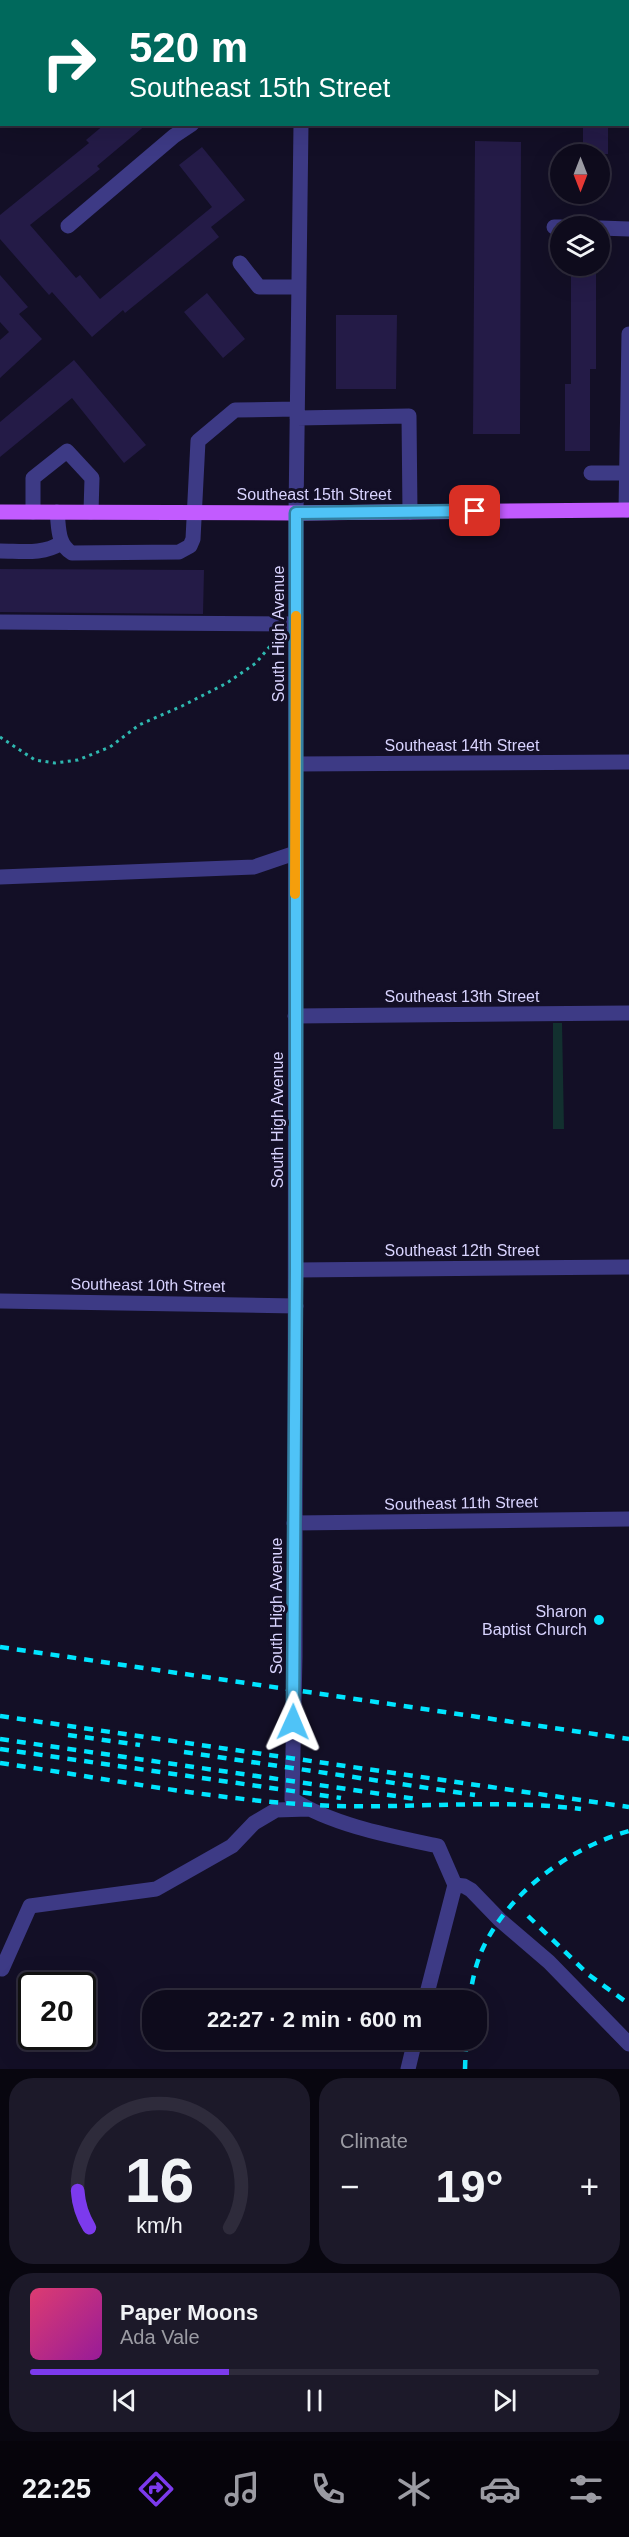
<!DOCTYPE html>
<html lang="en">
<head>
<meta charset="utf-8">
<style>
	:root { --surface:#0e0b1c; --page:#1c1929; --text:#f1f3f6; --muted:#9b9ba3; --line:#2e2b3b; --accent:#7c3aed }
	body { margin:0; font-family:Helvetica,sans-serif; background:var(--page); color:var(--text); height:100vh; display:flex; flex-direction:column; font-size:22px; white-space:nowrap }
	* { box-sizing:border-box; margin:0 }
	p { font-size:20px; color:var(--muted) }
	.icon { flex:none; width:33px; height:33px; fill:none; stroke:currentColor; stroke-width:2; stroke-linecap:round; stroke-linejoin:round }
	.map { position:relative; height:2069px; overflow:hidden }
	.details { display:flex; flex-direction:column; gap:9px; padding:9px; background:#08060f; flex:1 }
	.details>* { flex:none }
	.guide { position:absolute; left:0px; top:0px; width:630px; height:126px; box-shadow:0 6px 24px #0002,0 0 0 2px var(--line); background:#00695c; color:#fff; overflow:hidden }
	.needle { width:39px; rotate:180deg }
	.fabs { position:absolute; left:550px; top:144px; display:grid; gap:12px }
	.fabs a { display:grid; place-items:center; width:60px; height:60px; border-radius:50%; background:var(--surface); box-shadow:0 6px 24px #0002,0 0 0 2px var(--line); font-size:30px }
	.speed { position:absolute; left:18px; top:1972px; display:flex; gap:12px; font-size:30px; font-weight:700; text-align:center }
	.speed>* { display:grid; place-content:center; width:78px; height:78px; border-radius:50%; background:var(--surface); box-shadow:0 6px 24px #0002,0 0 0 2px var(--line); line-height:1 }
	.speed .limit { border:3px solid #111; border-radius:9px; background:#fff; color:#111 }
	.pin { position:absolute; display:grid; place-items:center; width:51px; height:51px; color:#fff; margin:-26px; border-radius:12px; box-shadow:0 3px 9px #0006 }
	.me { position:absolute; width:66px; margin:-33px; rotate:1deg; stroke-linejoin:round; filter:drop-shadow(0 0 4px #0008) }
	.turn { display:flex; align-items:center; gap:21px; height:126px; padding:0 30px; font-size:27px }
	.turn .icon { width:78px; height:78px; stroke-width:2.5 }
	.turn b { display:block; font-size:42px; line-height:51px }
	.big { font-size:45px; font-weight:600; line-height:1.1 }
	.details .widget { flex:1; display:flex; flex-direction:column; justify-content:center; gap:9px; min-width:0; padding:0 21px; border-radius:24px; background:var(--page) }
	.details .dial { align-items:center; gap:0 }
	.dial svg { height:156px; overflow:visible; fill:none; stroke:var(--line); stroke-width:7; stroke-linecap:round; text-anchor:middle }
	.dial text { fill:var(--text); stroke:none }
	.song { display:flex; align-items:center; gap:18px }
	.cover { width:72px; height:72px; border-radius:9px; background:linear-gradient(135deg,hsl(340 70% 55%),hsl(300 70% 35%)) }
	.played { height:6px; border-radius:3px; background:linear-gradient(90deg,var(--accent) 35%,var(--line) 35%) }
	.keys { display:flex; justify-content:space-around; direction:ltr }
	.heat { display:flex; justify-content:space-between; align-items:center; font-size:33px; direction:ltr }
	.details .tiles { flex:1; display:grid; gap:9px; grid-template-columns:1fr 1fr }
	.widget:last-child { grid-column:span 2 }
	.trip { position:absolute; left:142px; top:1990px; width:345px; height:60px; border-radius:24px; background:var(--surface); box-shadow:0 6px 24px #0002,0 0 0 2px var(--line); font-weight:600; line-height:60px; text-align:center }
	.menu { display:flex; height:96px; justify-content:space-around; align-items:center; background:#06040b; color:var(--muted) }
	.menu .icon { width:42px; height:42px }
	.menu .current { color:var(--accent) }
	.menu b { font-size:27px; color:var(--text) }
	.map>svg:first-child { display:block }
	.green { fill:#12302f }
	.building { fill:#241b47 }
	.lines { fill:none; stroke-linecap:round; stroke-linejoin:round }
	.path { stroke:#2fb8b0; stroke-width:3; stroke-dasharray:3 4.5; stroke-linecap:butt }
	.minor { stroke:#3d3a85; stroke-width:15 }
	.major { stroke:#c25bff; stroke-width:15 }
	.rail { stroke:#00e5ff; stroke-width:4.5; stroke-dasharray:9 8; stroke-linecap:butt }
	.route-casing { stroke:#337fa1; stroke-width:15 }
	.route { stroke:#4fc3f7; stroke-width:10 }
	.slow { stroke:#f59e0b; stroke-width:10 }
	.poi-dot { fill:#00e5ff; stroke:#130f26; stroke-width:2 }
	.labels { text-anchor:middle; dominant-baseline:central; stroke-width:6; stroke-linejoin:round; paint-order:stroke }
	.street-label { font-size:16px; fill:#d9d4ff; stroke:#130f26 }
	.poi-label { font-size:16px; fill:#d9d4ff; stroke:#130f26; text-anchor:end }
</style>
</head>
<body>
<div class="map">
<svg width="629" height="2069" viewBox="0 0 629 2069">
	<rect width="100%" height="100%" fill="#130f26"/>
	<path class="green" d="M487 0H583L487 1Z
		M553 1023H562L564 1129H553Z"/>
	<path class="building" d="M105 124H147L97 166 100 169 30 225 76 278 80 275 100 299 212 207 179 165 202 147 245 200 211 227 219 237 125 313 123 310 92 337 52 292 49 295 0 239V215L89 143 86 140Z
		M583 124H608V154H583Z
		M475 141 521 142 520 434H473Z
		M571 266H596V369H590V451H565V384H571Z
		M0 275 28 307 19 314 42 339 0 378V340L9 332 0 322Z
		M207 293 245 339 223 358 184 312Z
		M336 315H397L396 389H336Z
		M74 360 146 445 124 463 72 398 0 457V422Z
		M0 569 204 570 203 614 0 612Z"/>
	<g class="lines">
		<path class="path" d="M0 737 35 760 55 763 78 760 110 747 139 725 182 706 227 683 256 663 276 639"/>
		<path class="minor" d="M23 2 24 0
			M303 2V0
			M0 28 2 27
			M301 124 296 513 295 1656 292 1799C332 1825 391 1836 438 1846L455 1885 425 2001
			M68 226 174 136 192 124
			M554 227H561
			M600 228 629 229
			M240 263 259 287H299
			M297 418 409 416 410 512
			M591 473H626
			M626 510 629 334
			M33 512V478L67 451 92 478 91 512
			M57 512C59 527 57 544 72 553L179 552 190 546 193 539 198 441 235 410 297 409
			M0 551C21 551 43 555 61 543
			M0 622 296 624
			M296 764 629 762
			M0 877 254 867 295 853
			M295 1016 629 1013
			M296 1270 629 1267
			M0 1301 296 1306
			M294 1523 629 1519
			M455 1885 464 1886 471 1890 500 1920 549 1962 629 2044
			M2 1969 30 1906 156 1889 232 1846 254 1823 276 1810 308 1809
			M408 2069 415 2040"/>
		<path class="major" d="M0 512 296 513 629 510"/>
		<path class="rail" d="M0 1647 629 1739
			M0 1716 629 1807
			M68 1735 140 1745
			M0 1739 416 1799
			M0 1749 341 1798
			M184 1752 475 1795
			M0 1763C111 1779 223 1802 335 1806 417 1808 500 1799 581 1809
			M528 1916 589 1975 629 2004
			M469 2001C472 1983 475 1965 483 1948 509 1892 571 1847 629 1831
			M465 2069 466 2040"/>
	</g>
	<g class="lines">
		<g class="route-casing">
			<path id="route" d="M293 1722 296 1269V513L475 511"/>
		</g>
		<use href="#route" class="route"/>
		<path class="slow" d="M295 894 296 616"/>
	</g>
	<circle class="poi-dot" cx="599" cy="1620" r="6"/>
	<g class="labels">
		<g class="street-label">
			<text x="314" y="494">Southeast 15th Street</text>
			<text transform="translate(278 634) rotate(-90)">South High Avenue</text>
			<text x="462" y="745">Southeast 14th Street</text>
			<text x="462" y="996">Southeast 13th Street</text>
			<text transform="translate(277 1120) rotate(-90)">South High Avenue</text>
			<text x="462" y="1250">Southeast 12th Street</text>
			<text transform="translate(148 1285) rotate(1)">Southeast 10th Street</text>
			<text transform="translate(461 1503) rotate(-1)">Southeast 11th Street</text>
			<text transform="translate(276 1606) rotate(-90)">South High Avenue</text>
		</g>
		<g class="poi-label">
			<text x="587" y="1611">Sharon<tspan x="587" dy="18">Baptist Church</tspan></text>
		</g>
	</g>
</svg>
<div class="fabs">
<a><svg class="needle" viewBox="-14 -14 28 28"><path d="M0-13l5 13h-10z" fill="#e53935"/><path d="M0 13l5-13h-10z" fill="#9b9ba3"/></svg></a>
<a><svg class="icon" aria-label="layers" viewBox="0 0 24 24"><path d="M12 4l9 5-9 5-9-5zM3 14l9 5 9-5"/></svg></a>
</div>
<div class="speed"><div class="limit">20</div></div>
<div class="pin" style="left:475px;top:511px;background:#d93025"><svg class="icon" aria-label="arrive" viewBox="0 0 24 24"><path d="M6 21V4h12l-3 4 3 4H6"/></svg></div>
<svg class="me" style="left:293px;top:1722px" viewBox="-20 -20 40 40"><path d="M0-17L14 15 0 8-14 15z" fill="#4fc3f7" stroke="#fff" stroke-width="4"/></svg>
<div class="trip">22:27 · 2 min · 600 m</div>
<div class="guide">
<div class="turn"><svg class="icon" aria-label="right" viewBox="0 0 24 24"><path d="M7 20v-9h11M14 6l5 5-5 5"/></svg><div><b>520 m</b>Southeast 15th Street</div></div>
</div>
</div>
<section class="details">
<div class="tiles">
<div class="widget dial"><svg viewBox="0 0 100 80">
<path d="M14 69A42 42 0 1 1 86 69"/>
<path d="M14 69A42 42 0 0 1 8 50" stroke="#7c3aed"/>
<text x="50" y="56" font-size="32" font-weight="700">16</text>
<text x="50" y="72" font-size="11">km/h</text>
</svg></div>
<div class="widget"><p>Climate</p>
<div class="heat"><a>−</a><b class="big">19°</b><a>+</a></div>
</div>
<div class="widget">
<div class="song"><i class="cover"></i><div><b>Paper Moons</b><p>Ada Vale</p></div></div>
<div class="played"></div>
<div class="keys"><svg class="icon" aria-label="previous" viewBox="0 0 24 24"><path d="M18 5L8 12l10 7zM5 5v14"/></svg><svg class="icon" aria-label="pause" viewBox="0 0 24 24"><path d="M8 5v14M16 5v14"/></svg><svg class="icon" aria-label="next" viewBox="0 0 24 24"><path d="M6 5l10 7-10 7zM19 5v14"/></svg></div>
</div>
</div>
</section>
<nav class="menu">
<b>22:25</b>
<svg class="icon current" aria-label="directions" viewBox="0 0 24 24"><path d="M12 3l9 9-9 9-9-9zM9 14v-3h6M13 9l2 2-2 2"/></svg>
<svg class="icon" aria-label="music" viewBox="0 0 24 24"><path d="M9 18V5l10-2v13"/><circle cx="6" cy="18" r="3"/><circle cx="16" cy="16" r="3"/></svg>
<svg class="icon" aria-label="phone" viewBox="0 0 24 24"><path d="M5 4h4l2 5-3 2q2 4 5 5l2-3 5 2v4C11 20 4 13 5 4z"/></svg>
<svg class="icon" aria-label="climate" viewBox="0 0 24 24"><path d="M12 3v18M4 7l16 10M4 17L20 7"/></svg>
<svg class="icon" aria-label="car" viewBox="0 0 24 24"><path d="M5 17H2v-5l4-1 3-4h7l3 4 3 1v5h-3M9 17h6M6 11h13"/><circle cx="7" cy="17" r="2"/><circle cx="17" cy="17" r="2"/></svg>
<svg class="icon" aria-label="filters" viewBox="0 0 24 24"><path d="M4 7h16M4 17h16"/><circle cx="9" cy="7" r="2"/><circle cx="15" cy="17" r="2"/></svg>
</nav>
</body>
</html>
